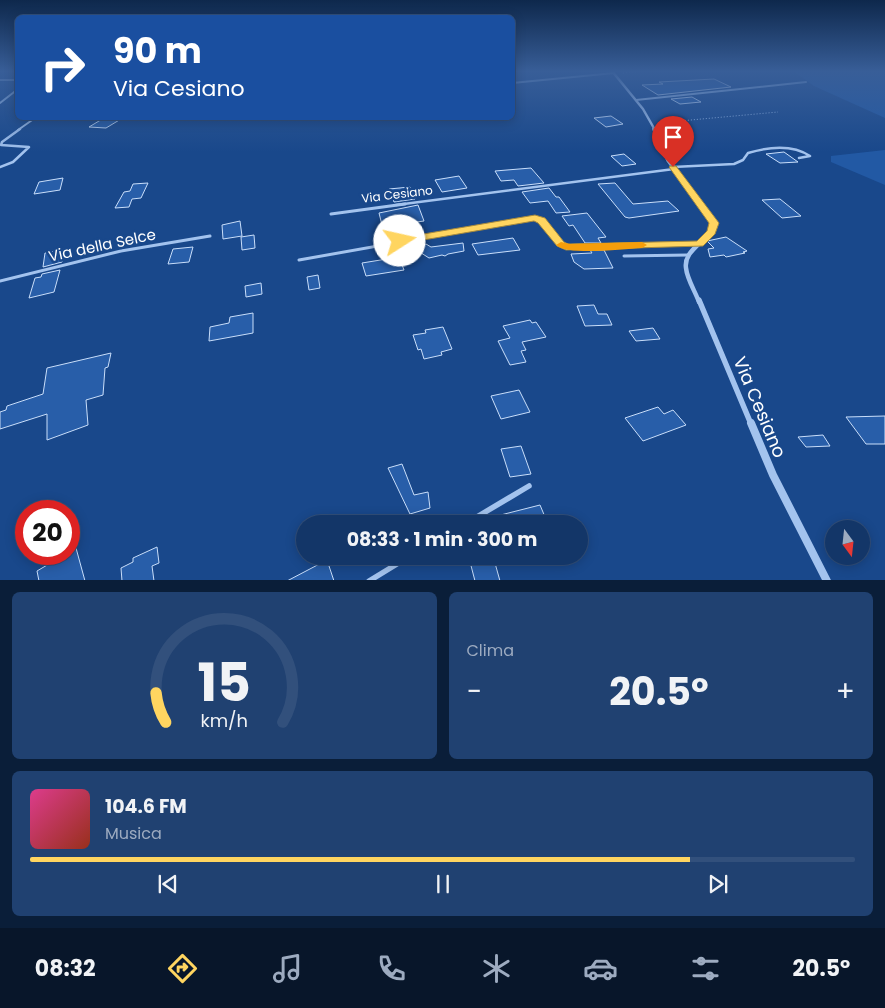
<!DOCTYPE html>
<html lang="it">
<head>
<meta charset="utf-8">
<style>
	:root { --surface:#133668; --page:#204171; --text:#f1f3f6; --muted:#9dabc0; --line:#32507c; --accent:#ffd560 }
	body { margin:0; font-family:Poppins,sans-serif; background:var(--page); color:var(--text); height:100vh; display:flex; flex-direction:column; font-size:19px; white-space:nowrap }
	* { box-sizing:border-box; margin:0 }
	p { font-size:16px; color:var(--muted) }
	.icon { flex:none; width:28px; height:28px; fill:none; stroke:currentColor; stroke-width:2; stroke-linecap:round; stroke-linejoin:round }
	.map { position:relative; height:580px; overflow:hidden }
	.details { display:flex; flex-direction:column; gap:12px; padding:12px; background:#0a1e39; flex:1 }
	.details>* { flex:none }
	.top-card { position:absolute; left:15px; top:15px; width:500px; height:105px; border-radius:8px; box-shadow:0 2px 12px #0003,0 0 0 1px var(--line); background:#1a4fa0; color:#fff; overflow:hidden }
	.needle { width:32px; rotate:165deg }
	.controls { position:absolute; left:825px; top:520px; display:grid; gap:10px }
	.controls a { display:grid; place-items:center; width:45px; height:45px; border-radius:50%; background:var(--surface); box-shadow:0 2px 12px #0003,0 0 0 1px var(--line); font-size:25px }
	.speed { position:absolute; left:15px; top:500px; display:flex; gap:10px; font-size:25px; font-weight:700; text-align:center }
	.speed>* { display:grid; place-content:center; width:65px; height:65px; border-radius:50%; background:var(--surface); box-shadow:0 2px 12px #0003,0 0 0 1px var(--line); line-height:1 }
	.speed .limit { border:8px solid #d22; background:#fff; color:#111 }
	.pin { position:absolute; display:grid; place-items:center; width:42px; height:42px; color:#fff; margin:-51px -21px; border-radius:50% 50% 50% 0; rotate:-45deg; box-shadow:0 0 5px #0007 }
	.pin .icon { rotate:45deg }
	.me { position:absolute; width:55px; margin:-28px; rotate:80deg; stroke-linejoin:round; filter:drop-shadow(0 0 4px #0008) }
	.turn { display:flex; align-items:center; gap:18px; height:105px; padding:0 15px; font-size:22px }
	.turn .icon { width:65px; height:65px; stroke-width:2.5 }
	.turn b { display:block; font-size:35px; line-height:42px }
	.big { font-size:38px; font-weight:700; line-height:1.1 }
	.details .card { flex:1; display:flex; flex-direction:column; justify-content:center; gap:8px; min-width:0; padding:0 18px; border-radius:8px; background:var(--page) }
	.details .dial { align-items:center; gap:0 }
	.dial svg { height:130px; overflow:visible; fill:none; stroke:var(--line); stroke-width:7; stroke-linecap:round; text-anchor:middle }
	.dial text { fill:var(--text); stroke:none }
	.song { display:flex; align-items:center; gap:15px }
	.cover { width:60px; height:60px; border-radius:8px; background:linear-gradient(135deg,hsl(330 70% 55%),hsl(10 70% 35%)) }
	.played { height:5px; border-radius:2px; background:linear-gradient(90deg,var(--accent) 80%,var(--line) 80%) }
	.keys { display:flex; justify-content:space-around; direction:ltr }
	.heat { display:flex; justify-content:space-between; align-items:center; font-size:28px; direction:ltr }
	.details .tiles { flex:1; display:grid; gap:12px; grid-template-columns:1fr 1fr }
	.card:last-child { grid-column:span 2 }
	.trip { position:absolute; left:296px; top:515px; width:292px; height:50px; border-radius:25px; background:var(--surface); box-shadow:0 2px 12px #0003,0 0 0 1px var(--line); font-weight:700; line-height:50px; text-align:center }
	.tabs { display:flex; height:80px; justify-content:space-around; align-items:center; background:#08162a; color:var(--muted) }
	.tabs .icon { width:35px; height:35px }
	.tabs .active { color:var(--accent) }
	.tabs b { font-size:22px; color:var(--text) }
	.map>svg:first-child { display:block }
	.green { fill:#2259a4 }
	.building { fill:#285ea9; stroke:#c9defa }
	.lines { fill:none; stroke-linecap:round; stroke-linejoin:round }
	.path { stroke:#a3c3ee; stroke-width:1; stroke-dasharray:1 2; stroke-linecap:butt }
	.lane-far3 { stroke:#a3c3ee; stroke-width:2 }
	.lane-far2 { stroke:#a3c3ee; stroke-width:2.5 }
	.lane-far1 { stroke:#a3c3ee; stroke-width:3 }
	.lane { stroke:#a3c3ee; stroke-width:5.5 }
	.street-far4 { stroke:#a3c3ee; stroke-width:2.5 }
	.street-far3 { stroke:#a3c3ee; stroke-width:4 }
	.street-far2 { stroke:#a3c3ee; stroke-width:4.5 }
	.street-far1 { stroke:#a3c3ee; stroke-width:5.5 }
	.street { stroke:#a3c3ee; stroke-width:8 }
	.route { fill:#ffd560; stroke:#a68a3e }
	.slow { fill:#f59e0b }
	.labels { text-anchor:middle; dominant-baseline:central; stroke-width:5; stroke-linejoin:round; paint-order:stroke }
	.far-street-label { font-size:12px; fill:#fff; stroke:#19488b }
	.street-label { font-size:15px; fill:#fff; stroke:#19488b }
	.near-street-label { font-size:18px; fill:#fff; stroke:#19488b }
</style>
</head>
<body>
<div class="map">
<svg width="885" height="581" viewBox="0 0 885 581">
	<rect width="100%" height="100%" fill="#19488b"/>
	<path class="green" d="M793 71H885V118L814 86Z
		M885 150V185L831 162V156Z"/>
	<path class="building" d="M714 79 731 87 658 95 642 85 663 84 659 82Z
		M692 97 701 102 680 104 671 99Z
		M611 116 623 124 606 127 594 118Z
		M104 118 121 119 106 128 89 127Z
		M784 152 798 162 780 163 766 154Z
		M624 154 636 164 622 166 611 156Z
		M531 168 544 183 518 186 514 180 501 181 495 171Z
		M459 176 467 188 442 192 435 180Z
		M63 178 60 190 34 194 39 182Z
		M148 183 141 198 132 199 129 207 115 208 124 192 130 191 133 184Z
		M615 183 633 204 668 201 679 211 629 218 625 217 598 184Z
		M410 187 415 199 394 202 389 189Z
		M549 188 556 197H559L570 212 556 213 548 201 530 203 522 192Z
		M780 199 801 216 782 218 762 200Z
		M418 205 424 221 394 225 398 237 382 225 379 213Z
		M587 213 606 237 598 238 601 243H585L573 225 569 226 562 216Z
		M240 221 242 236 223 239 222 225Z
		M254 235 255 248 242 250 241 237Z
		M726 237 747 251 743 252 745 253 726 257 724 255 710 257 708 249 714 248 707 241Z
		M513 238 520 250 478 255 472 244Z
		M463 243 464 251 448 254 445 256 442 255 429 258 415 249 426 244 431 247Z
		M193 247 189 262 168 264 173 249Z
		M65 249 62 262 43 267 45 253Z
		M590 250H604L613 268 584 269 574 262 571 254 592 253Z
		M399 257 404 270 366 276 362 263Z
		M60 270 54 292 29 298 35 278 41 277 42 274Z
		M318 275 320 288 309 290 307 277Z
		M261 283 262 294 246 297 245 286Z
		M594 305 598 314H607L612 325 585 326 577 306Z
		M253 313V333L209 341 210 327 229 323 230 317Z
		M530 320 532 323 536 322 546 337 522 342 526 350 521 351 526 362 510 365 498 341 510 338 503 326Z
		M443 327 452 349 441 352 442 355 424 359 421 349 418 350 413 335 426 333 425 330Z
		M653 328 660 339 636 341 629 331Z
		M111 353 108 367 105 368 103 395 86 400 88 425 47 440V414L0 429V412L6 410 7 406 43 394 47 368Z
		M519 390 530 412 501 419 491 396Z
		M658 407 664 414 673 410 686 425 643 441 625 418Z
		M885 416V444H866L846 417Z
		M823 435 830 446 806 447 798 437Z
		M521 446 531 474 510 477 501 449Z
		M402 464 414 495 428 492 430 508 410 514 388 468Z
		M540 505 548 524H482L481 520Z
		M157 547 159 563 152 566 154 581H122L121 568 133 562V558Z
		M76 548 85 581H39L37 571Z
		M477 556H493L500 581H475L469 558Z
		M327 560 334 581H287Z"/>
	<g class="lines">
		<path class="path" d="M623 73 643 71
			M658 123 778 112"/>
		<path class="lane-far3" d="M0 80H18
			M512 83 614 73
			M636 100 806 82
			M0 103 18 89
			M18 130 35 118"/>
		<path class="lane-far2" d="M0 167 13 162 29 147 1 145 2 142 20 129
			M673 167 734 164 743 160 748 153C768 147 792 144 810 156L799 158
			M396 205 674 169"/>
		<path class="lane-far1" d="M331 214 405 204
			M624 256 688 255
			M299 260 535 218C549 224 553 240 566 247L699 244
			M0 281 121 251 210 236"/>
		<path class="lane" d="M465 524 529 486
			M369 581 410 556"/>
		<path class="street-far4" d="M612 71 643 109 655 130"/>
		<path class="street-far3" d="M654 129 668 160 701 205"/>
		<path class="street-far2" d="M699 302C695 291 687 279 686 268 683 249 710 241 714 223L700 204"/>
		<path class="street-far1" d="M699 300 751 424"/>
		<path class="street" d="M751 423 773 475 827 581"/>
	</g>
	<linearGradient id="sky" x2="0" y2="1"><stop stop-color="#0e284c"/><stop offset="0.47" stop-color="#385e98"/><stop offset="1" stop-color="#385e98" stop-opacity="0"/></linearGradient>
	<rect width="885" height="152" fill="url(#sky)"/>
	<path class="route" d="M670 166H676L719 223 715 234 703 246 566 250 557 246 538 223 534 221 400 244 395 241 400 238 535 215 545 218 564 242 568 244 697 241 707 231 709 223 669 167Z"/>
	<path class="slow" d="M561 242 570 244 642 242 647 245 642 248C623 249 568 256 556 245Z"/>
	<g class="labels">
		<g class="far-street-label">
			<text transform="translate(397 194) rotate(-7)">Via Cesiano</text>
		</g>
		<g class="street-label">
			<text transform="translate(102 245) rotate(-12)">Via della Selce</text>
		</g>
		<g class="near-street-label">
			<text transform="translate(760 407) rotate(67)">Via Cesiano</text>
		</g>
	</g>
</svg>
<div class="controls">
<a><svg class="needle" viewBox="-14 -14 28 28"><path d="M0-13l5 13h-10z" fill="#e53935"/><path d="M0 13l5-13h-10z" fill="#9dabc0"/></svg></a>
</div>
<div class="speed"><div class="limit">20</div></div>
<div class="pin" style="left:673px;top:167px;background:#d93025"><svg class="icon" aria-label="arrive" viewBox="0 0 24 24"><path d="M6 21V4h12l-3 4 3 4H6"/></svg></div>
<svg class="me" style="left:400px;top:241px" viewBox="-20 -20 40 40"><circle r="19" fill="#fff"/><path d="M0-13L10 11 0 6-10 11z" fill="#ffd560"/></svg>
<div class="trip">08:33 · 1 min · 300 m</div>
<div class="top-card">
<div class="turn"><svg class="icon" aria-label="right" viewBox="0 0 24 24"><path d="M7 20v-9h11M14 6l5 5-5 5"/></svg><div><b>90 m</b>Via Cesiano</div></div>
</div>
</div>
<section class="details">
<div class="tiles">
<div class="card dial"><svg viewBox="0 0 100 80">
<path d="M14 69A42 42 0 1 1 86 69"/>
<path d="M14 69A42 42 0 0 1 8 51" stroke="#ffd560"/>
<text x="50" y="56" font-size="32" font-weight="700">15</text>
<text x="50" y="72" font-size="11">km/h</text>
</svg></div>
<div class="card"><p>Clima</p>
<div class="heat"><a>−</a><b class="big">20.5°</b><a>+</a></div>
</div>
<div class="card">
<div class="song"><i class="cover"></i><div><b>104.6 FM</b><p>Musica</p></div></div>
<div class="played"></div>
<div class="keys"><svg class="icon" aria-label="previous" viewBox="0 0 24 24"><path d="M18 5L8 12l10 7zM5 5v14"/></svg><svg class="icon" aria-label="pause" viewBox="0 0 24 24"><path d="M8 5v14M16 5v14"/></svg><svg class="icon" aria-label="next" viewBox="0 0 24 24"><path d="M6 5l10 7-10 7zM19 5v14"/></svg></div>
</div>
</div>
</section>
<nav class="tabs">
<b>08:32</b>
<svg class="icon active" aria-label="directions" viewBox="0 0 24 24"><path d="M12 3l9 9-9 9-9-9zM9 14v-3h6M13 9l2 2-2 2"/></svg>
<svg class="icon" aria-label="music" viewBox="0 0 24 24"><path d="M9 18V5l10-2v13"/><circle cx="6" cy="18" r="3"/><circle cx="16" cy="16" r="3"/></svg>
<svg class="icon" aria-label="phone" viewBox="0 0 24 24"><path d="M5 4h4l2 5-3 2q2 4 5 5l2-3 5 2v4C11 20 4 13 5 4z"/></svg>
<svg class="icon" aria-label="climate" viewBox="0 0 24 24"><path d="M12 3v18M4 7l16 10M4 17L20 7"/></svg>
<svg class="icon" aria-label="car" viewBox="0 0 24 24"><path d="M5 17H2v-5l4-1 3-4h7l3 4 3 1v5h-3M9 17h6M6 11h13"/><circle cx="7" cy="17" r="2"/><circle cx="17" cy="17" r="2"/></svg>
<svg class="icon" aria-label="filters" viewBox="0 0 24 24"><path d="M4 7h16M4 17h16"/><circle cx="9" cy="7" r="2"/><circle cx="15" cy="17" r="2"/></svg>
<b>20.5°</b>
</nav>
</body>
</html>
